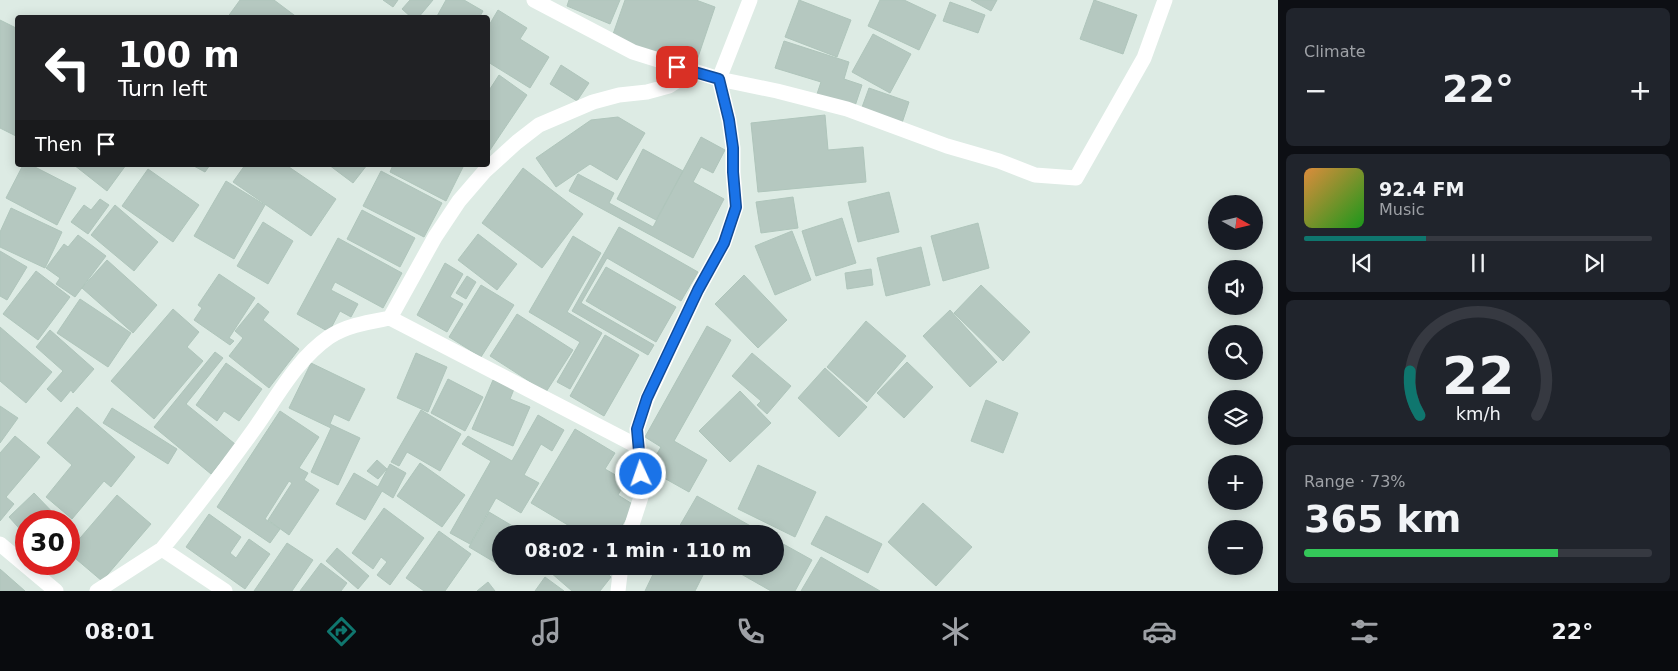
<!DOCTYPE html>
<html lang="en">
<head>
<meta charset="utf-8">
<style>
	:root { --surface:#171b24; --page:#20242c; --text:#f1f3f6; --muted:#9ea1a6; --line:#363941; --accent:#0f766e }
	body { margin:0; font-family:"DejaVu Sans",sans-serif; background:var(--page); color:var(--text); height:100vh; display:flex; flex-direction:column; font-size:19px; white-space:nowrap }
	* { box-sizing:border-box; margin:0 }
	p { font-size:16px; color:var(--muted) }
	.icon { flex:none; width:28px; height:28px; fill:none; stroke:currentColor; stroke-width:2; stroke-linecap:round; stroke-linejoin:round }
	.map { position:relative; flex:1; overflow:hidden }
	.drawer { display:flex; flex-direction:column; gap:8px; padding:8px; background:#0d0f14; width:400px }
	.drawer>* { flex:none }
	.guide { position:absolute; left:15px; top:15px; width:475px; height:152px; border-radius:5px; box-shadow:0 2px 12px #0003; background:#202124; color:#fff; overflow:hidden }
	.needle { width:32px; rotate:98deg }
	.controls { position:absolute; left:1208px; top:195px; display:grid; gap:10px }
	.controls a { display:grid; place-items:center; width:55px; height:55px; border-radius:50%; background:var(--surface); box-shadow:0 2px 12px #0003; font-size:25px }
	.speed { position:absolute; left:15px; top:510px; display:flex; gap:10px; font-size:25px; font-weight:700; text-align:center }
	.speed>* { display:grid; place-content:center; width:65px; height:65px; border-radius:50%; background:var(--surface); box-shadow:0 2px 12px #0003; line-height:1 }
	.speed .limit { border:8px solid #d22; background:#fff; color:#111 }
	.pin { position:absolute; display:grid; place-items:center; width:42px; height:42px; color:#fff; margin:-21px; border-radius:10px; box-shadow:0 2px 8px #0006 }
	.me { position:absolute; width:55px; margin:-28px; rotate:357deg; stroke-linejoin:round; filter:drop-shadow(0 0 4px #0008) }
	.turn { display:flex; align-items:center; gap:18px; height:105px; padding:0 20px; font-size:22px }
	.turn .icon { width:65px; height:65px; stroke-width:2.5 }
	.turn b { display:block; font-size:35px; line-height:42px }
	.then { display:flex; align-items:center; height:48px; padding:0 20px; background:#0003; gap:10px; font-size:19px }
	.big { font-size:38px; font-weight:700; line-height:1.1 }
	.drawer .tile { flex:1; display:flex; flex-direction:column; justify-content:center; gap:8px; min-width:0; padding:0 18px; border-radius:8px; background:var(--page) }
	.drawer .dial { align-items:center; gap:0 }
	.dial svg { height:130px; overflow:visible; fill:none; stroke:var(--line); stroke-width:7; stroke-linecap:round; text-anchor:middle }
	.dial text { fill:var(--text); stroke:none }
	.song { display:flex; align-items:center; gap:15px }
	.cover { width:60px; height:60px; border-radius:8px; background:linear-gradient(135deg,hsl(30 70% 55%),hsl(120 70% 35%)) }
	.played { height:5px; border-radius:2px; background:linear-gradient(90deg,var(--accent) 35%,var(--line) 35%) }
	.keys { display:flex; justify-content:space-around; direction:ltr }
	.heat { display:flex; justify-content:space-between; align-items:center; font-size:28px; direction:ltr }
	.charge { height:8px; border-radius:4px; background:linear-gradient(90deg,#34c759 73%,var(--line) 0) }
	.trip { position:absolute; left:492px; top:525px; width:292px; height:50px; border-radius:25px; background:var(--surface); box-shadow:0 2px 12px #0003; font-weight:700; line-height:50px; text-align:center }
	.menu { display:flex; height:80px; justify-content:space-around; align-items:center; background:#090b0e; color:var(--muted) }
	.menu .icon { width:35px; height:35px }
	.menu .on { color:var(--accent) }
	.menu b { font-size:22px; color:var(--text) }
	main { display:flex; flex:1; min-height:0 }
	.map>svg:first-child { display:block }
	.building { fill:#b5c8c0; stroke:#afc5bb }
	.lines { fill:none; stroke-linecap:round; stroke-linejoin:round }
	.minor { stroke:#fff; stroke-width:15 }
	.route-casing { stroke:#114b97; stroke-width:12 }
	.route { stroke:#1a73e8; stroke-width:9 }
</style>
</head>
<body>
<main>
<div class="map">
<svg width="1278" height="591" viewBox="0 0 1278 591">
	<rect width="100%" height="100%" fill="#ddebe4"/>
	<path class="building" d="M240 0H274L298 18H227Z
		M383 0H398L393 7Z
		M410 0H433L418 18H412L402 9Z
		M446 0H464L483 11 479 18H436Z
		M569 0H620L610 24 567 6Z
		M625 0H696L715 7 695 66 612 37Z
		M799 0 851 20 837 57 785 37Z
		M880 0H904L936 15 919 50 868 26Z
		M971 0H997L991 11Z
		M1094 0 1137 15 1123 54 1080 39Z
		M950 2 985 15 978 33 943 21Z
		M498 10 527 28 520 39 549 57 530 88 488 62V27Z
		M0 20 18 29V137L0 128Z
		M873 34 911 54 890 93 852 72Z
		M784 41 849 62 844 79 862 85 854 109 816 97 821 82 775 68Z
		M561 65 589 83 577 101 550 84Z
		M499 75 527 95 488 153V92Z
		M869 88 909 102 901 126 861 110Z
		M825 115 828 150 863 147 866 182 758 192 751 123Z
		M618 117 645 133 617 180 590 164 556 187 536 158 591 120Z
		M701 137 725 150 713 173 701 167 693 182 724 199 693 258 569 191 578 174 614 193 609 203 653 227Z
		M643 149 683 171 656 220 617 199Z
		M23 165H31L76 188 57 225 6 198Z
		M74 165H126L107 191Z
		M192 165H210L205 172Z
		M245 165H286L336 199 311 236 233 182Z
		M329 165H367L353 183Z
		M393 165H464L446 201 390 172Z
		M523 168 583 214 542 268 482 223Z
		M148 169 199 205 173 242 122 206Z
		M381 171 442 203 424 237 363 206Z
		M226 181 265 205 234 259 194 236Z
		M889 192 899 232 858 242 848 202Z
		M793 197 798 228 761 233 756 202Z
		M100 199 109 205 88 234 71 222 84 205 91 210Z
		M115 205 158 242 134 271 91 235Z
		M11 208 62 232 45 268 0 247V232Z
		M362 210 415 238 400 267 347 239Z
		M842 218 856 263 816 276 802 231Z
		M263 222 293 241 268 284 237 266Z
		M978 223 989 268 943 281 931 236Z
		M619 227 698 272 681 301 607 258 581 303 654 345 648 355 572 311Z
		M792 231 811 280 775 295 755 246Z
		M478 234 517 264 497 290 458 260Z
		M78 235 106 256 75 297 56 284 60 278 46 268 64 244 68 247Z
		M573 236 601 253 567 312 602 333 570 389 557 382 580 342 529 312Z
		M338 238 402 273 383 308 335 282 331 290 358 304 351 317 340 311 329 332 297 314Z
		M921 247 930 285 886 296 877 258Z
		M0 251 27 267 7 300 0 296Z
		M107 260 157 305 133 333 82 288Z
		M445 263 463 274 450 297 463 304 447 332 417 315Z
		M606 267 676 307 656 342 586 301Z
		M871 269 873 285 847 289 845 273Z
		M36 271 70 297 38 340 3 314Z
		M219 274 255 298 229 338 234 341 230 345 194 320 202 308 198 305Z
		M744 275 787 320 758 348 715 304Z
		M467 276 476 282 466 299 456 293Z
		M481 285 514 305 481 357 449 337Z
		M981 285 1030 332 1003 361 954 313Z
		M80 299 131 333 108 367 57 333Z
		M258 303 269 312 263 320 299 349 269 388 229 356 243 338 235 331Z
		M173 309 199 332 187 347 203 361 154 419 111 381Z
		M950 310 997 362 970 387 923 336Z
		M517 314 573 350 546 392 490 356Z
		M866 321 906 356 867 402 827 367Z
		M707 326 731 340 674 441 707 460 689 492 648 469 661 447 645 437Z
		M0 327 52 372 26 403 0 381Z
		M50 330 94 369 73 393 71 390 61 402 47 389 63 371 36 347Z
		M605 335 639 355 604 416 570 396Z
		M215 352 223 358 186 404 235 444 211 474 154 427Z
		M416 353 447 367 428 412 397 398Z
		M752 353 791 386 767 414 757 405 761 401 732 376Z
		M907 362 933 387 904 418 877 393Z
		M226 363 262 389 239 421 224 411 217 421 196 405Z
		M311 363 365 389 349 421 334 414 330 424 360 438 338 485 311 472 331 428 289 408Z
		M825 368 867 407 839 437 798 398Z
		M448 379 483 397 465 431 431 413Z
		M493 380 514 389 510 399 530 407 513 446 472 429Z
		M740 391 771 423 730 462 699 431Z
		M986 400 1018 413 1003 453 971 441Z
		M0 406 18 418 0 443Z
		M77 407 135 457 111 487 104 481 72 519 46 497 72 465 47 443Z
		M112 408 177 449 168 464 103 423Z
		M421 410 461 434 440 471 407 452 399 466 391 462Z
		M280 411 319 437 299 468 308 473 304 480 319 490 289 535 268 520 292 483 289 481 265 519 280 529 270 543 217 507Z
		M538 415 564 430 552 451 541 444 524 475 539 483 521 513 496 498 470 544 450 533 491 461 462 444 468 436 512 461Z
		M575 429 615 453 605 469 626 481 618 495 634 505 617 534H583L531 503Z
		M15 436 40 457 6 497 14 504 0 521V453Z
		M377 460 387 469 378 479 367 471Z
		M420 463 465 495 442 527 397 496Z
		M390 464 406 473 393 498 382 491 365 520 336 504 354 473 378 487Z
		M758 465 816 492 795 537 738 509Z
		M34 493 61 521H26V536L9 517Z
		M117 495 151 524 102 581 69 553V551Z
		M697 496 765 534H675Z
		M923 503 972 547 936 586 888 542Z
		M384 508 424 538 390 585 377 575 387 562 381 557 373 569 352 553Z
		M489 512 526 534H501V566L469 547Z
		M209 514 241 537 230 553 236 558 249 539 270 554 245 589 186 547Z
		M826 516 882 544 868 573 811 544Z
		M439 531 471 554 445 591H424L406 578Z
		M776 540 812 560 795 591H771L727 566H776Z
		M287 543 313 560 292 591H254Z
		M337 548 369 576 358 589 326 561Z
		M821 557 880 591H801Z
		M321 563 347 583 341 591H300Z
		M502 566H518L514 574Z
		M543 566H599L611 577 600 591H572Z
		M657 566H686L703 575 695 591H645Z
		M0 569 25 591H0Z
		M545 577 564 591H535Z
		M488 582 495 591H477Z"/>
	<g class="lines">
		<path class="minor" d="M534 0 633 52 719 79 777 91 847 109 947 146 999 161 1035 175 1076 178 1144 58 1165 0
			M390 318 435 237 459 201 484 172 517 142 539 125 593 102 619 95 647 92 669 86 692 71
			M629 534 642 494 637 429 647 399 698 290 724 243 736 207 733 172V148L729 120 719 79 750 0
			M0 544 56 591
			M162 549C194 510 225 470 255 428 277 397 296 360 329 337 347 325 369 322 390 318L639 447
			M97 591 162 549 225 591
			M618 591 621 566"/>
	</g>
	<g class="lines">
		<g class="route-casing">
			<path id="route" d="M641 474 637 429 647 398 698 290 724 243 736 207 733 172V148L729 120 719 79 677 67"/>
		</g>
		<use href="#route" class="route"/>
	</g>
</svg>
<div class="controls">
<a><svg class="needle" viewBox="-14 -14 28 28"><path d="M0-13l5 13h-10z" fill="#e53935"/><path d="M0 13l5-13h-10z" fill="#9ea1a6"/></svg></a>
<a><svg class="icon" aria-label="sound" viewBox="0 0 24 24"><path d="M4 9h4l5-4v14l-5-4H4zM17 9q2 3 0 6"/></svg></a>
<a><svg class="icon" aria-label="search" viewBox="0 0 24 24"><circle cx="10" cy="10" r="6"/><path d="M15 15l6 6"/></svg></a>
<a><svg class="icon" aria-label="layers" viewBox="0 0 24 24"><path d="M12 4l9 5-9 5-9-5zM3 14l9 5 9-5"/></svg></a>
<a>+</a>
<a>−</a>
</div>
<div class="speed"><div class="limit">30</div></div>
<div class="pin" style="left:677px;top:67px;background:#d93025"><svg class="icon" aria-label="arrive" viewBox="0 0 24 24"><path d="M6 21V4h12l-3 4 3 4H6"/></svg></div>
<svg class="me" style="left:641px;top:474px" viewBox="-20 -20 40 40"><circle r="17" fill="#1a73e8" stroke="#fff" stroke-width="3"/><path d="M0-11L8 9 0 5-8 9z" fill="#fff"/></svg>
<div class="trip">08:02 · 1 min · 110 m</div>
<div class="guide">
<div class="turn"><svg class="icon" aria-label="left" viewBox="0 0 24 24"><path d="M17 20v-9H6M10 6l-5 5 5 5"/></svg><div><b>100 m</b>Turn left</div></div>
<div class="then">Then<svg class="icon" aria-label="arrive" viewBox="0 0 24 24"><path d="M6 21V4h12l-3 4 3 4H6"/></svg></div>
</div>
</div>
<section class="drawer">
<div class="tile"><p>Climate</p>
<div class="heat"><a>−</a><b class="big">22°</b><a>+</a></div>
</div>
<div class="tile">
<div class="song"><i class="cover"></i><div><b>92.4 FM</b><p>Music</p></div></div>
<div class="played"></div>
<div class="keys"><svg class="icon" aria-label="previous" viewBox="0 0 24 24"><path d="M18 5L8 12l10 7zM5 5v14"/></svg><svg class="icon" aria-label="pause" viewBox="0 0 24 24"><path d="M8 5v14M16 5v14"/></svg><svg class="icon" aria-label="next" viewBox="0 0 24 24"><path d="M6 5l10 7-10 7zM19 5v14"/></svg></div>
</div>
<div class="tile dial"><svg viewBox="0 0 100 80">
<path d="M14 69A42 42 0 1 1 86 69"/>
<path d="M14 69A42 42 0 0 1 8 42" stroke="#0f766e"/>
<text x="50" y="56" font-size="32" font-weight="700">22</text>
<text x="50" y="72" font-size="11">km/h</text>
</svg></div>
<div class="tile"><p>Range · 73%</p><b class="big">365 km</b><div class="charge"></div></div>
</section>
</main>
<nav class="menu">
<b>08:01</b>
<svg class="icon on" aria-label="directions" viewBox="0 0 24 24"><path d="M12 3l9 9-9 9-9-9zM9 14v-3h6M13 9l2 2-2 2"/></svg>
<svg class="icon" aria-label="music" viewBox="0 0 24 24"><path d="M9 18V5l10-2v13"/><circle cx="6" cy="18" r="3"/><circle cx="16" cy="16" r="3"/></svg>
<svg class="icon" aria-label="phone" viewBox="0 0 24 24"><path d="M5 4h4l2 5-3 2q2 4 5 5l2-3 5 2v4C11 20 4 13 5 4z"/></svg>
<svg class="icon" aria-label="climate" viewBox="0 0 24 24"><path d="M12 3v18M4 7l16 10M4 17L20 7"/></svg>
<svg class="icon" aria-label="car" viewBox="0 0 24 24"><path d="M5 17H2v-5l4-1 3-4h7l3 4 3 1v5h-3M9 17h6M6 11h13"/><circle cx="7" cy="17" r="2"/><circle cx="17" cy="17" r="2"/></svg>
<svg class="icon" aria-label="filters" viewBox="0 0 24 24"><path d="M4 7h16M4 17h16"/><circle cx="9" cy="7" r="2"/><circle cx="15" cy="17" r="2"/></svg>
<b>22°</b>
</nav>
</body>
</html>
